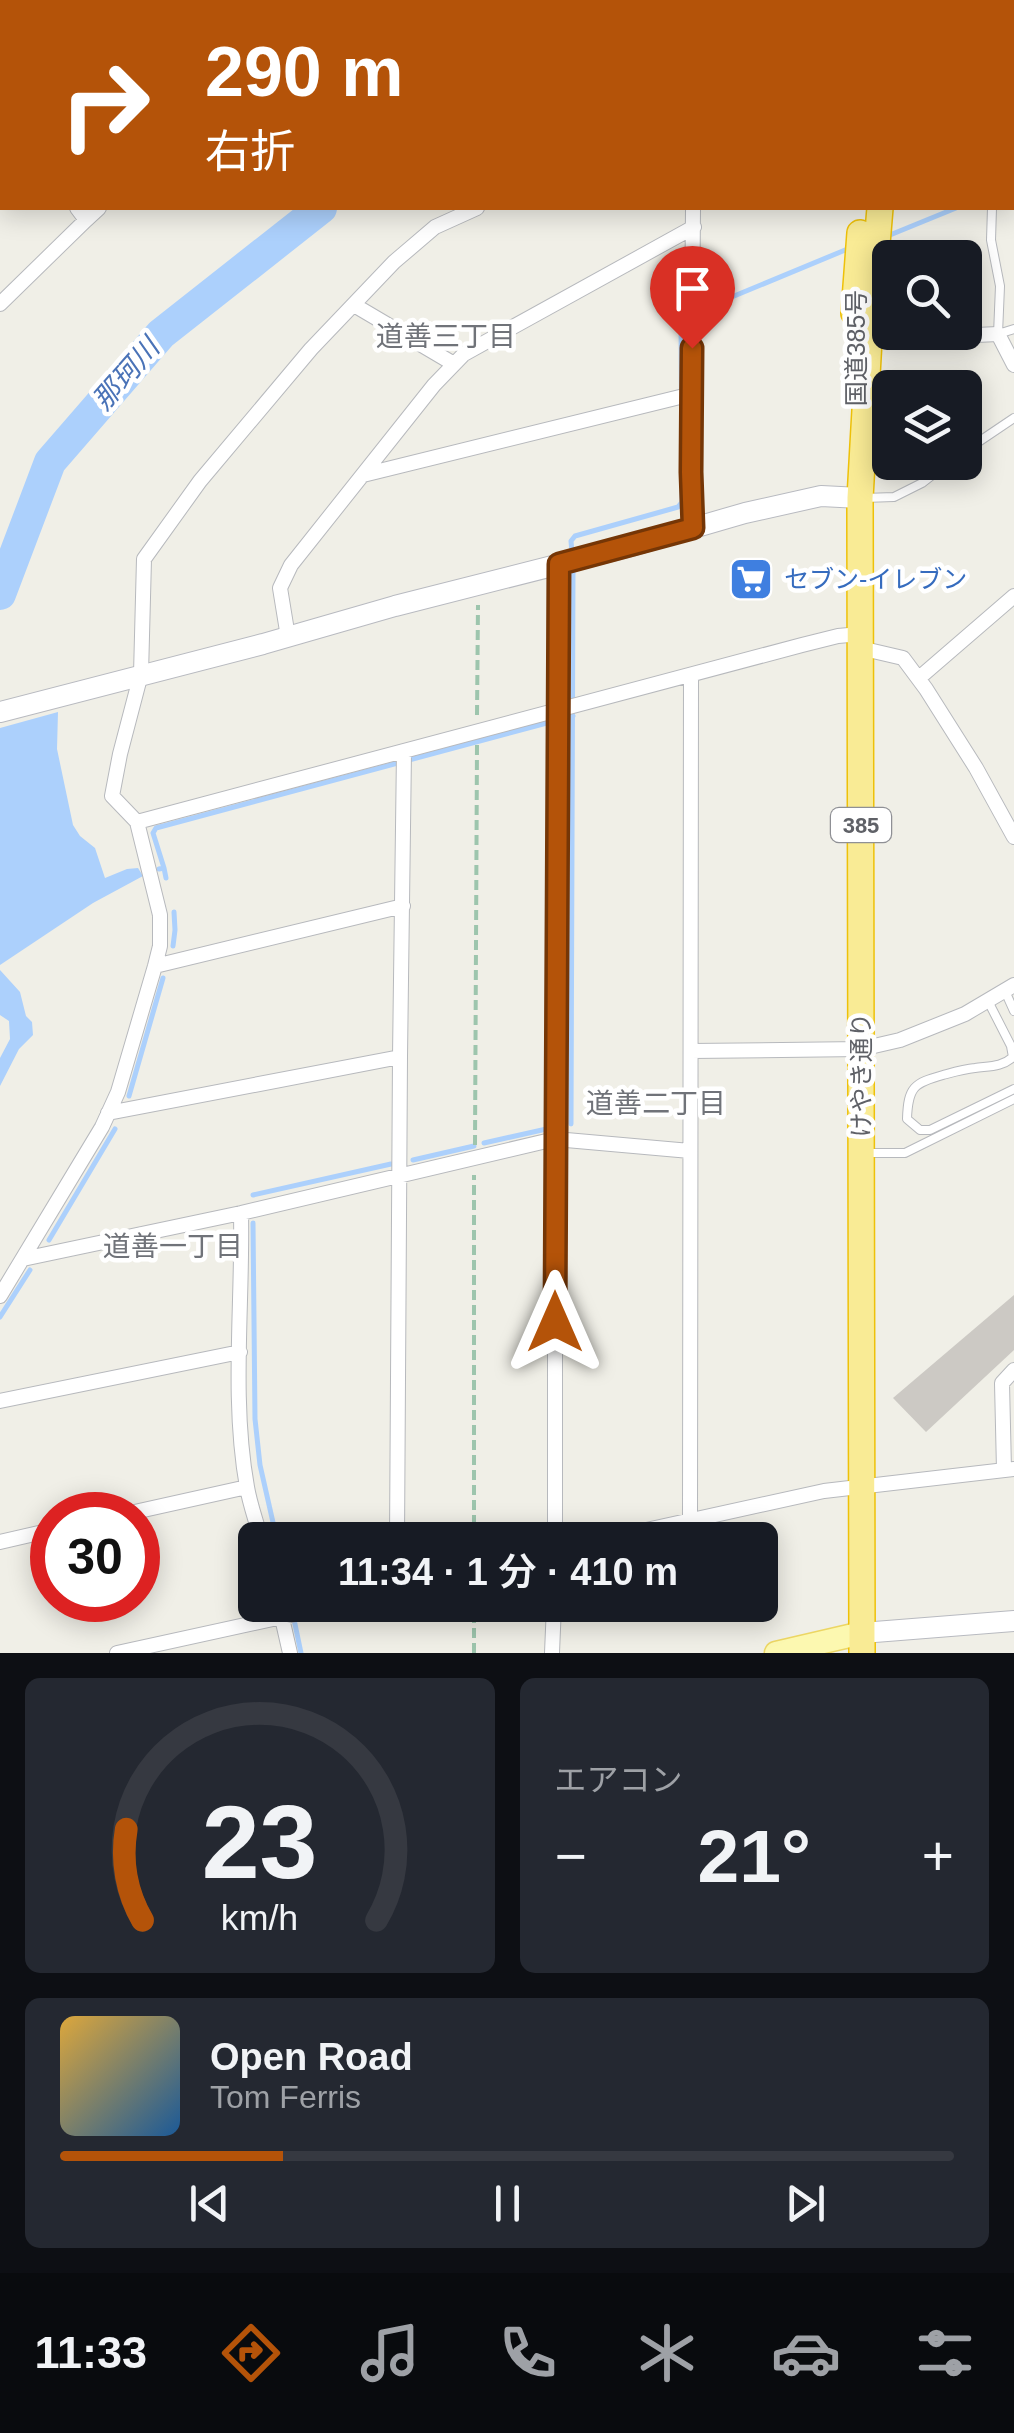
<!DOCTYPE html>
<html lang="ja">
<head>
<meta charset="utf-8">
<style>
	:root { --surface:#171b24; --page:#242831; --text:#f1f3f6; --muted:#9ea1a6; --line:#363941; --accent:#b45309 }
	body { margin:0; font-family:Arial,"Noto Sans JP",sans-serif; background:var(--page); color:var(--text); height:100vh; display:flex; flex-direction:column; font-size:38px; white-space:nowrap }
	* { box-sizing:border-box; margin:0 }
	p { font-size:32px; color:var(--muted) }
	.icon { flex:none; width:55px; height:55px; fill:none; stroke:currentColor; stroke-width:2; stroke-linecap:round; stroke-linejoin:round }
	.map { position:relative; height:1653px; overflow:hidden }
	.drawer { display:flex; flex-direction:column; gap:25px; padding:25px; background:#0d0f14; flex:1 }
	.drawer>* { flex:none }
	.top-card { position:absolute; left:0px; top:0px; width:1015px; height:210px; box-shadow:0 5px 25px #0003; background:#b45309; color:#fff; overflow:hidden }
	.tools { position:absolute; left:872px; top:240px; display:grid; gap:20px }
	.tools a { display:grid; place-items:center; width:110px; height:110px; border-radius:15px; background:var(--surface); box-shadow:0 5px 25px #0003; font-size:50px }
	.speed { position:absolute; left:30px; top:1492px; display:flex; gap:20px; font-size:50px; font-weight:700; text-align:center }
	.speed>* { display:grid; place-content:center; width:130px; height:130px; border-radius:50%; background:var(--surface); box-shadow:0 5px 25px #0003; line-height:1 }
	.speed .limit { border:15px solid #d22; background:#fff; color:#111 }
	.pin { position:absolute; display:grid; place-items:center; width:85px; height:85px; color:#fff; margin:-102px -42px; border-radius:50% 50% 50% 0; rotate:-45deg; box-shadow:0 0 10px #0007 }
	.pin .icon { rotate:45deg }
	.me { position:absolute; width:110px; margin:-55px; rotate:0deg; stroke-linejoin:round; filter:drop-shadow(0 0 8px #0008) }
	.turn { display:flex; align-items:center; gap:35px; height:210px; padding:0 40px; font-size:45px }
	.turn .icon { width:130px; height:130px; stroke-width:2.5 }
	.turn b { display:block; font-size:70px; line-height:85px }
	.big { font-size:75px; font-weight:600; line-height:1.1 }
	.drawer .card { flex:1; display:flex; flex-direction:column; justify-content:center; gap:15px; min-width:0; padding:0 35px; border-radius:15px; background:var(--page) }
	.drawer .dial { align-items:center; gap:0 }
	.dial svg { height:260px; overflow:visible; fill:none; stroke:var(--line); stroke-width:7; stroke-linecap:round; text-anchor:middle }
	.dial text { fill:var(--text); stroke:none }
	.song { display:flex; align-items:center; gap:30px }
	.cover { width:120px; height:120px; border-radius:15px; background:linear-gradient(135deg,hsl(40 70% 55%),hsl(210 70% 35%)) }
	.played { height:10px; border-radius:5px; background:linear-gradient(90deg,var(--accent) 25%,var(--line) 25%) }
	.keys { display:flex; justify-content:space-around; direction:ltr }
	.heat { display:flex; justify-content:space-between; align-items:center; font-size:55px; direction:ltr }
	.drawer .tiles { flex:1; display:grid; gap:25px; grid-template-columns:1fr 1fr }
	.card:last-child { grid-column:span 2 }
	.trip { position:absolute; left:238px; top:1522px; width:540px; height:100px; border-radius:15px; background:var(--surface); box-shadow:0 5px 25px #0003; font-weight:600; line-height:100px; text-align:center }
	.tabs { display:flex; height:160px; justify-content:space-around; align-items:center; background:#090b0e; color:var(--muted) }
	.tabs .icon { width:70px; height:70px }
	.tabs .active { color:var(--accent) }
	.tabs b { font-size:45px; color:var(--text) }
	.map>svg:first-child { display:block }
	.water { fill:#acd0fc }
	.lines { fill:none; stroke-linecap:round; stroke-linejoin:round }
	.stream { stroke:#acd0fc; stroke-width:5 }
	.river { stroke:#acd0fc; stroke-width:32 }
	.building { fill:#ccc9c4 }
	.lane-casing { stroke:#b7b9bd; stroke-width:10 }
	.street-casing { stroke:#b7b9bd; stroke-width:16 }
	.secondary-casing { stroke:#b8bac0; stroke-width:22 }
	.primary-casing { stroke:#ecd664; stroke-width:25 }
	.highway-casing { stroke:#eec109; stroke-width:28 }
	.path { stroke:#9dc5ad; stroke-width:4; stroke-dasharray:10 5; stroke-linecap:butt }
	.lane { stroke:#fff; stroke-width:8 }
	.street { stroke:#fff; stroke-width:14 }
	.secondary { stroke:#fff; stroke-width:20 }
	.primary { stroke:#fcf8b0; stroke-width:22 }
	.highway { stroke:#f9eb95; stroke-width:25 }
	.route-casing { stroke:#753606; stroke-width:25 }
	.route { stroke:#b45309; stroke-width:18 }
	.labels { text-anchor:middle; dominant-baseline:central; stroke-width:9; stroke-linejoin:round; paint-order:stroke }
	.shield { fill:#fff; stroke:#8f9095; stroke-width:2.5 }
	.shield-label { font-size:22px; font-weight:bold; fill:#5f6167 }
	.street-label { font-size:25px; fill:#5f6167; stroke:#fff }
	.shop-label { font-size:25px; fill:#366cbe; stroke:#fff; text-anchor:start }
	.neighbourhood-label { font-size:28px; fill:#707379; stroke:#fff }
	.water-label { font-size:28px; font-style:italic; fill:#4a73b7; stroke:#fff }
</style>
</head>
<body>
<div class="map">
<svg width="1014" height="1653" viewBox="0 0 1014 1653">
	<rect width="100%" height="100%" fill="#f0efe7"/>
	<path class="water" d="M58 712 57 749 73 825 80 836 95 848 105 878 127 869 138 868 143 876 93 903 0 965V728Z
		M0 970 20 992 26 1016 32 1022 33 1035 19 1049 0 1086V1058L10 1039 9 1021 0 1015Z"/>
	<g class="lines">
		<path class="stream" d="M711 0 714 2
			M1012 61H1014
			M1012 169 1014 168
			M885 237 956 208
			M572 553 571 541 575 536 678 507 682 502 681 318 850 248
			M164 868 166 878
			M159 869 164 868 153 833 156 828 573 716
			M173 946 175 930 174 912
			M129 1096 163 978
			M571 1124 573 564
			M484 1143 551 1128
			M413 1160 474 1146
			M253 1195 391 1164
			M253 1223 255 1419 260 1465 277 1540
			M49 1240 115 1129
			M0 1317 30 1270
			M291 1605 301 1653"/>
		<path class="river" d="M649 2 653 0
			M0 594 50 462 161 334 321 208"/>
	</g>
	<path class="building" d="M1014 1295V1350L926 1432 893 1398Z"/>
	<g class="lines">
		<g class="lane-casing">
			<path id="lane" d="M1012 176 1014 175
				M992 208 991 240 1000 286 998 334 1014 329
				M965 451 1014 418
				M864 498 894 497 922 483 949 462
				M1005 991 1014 1011
				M988 1001 1011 1046 1013 1057C1002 1067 990 1066 975 1068 964 1069 954 1072 943 1075 914 1083 908 1087 907 1119L920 1130H930L1014 1089
				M866 1153H905L1014 1099"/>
		</g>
		<g class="street-casing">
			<path id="street" d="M232 0 237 2
				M0 19 2 21
				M1012 48 1014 47
				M0 90 2 88
				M0 100 2 104
				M77 208 86 220 99 208
				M693 208 691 472 693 528
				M0 304 86 220
				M354 305 454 364
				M869 340 998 334 1014 365
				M363 475 692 394
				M288 637 280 588 291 565 434 385 464 354 694 227
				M860 648 903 658 926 689 976 768 1014 837
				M919 678 1014 596
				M137 822 802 645 838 636 860 634
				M155 966 403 906
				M691 1051 861 1049 900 1040 965 1014 1014 985
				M108 1113 400 1057
				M241 1213C243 1303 231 1398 247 1487 250 1505 257 1523 261 1540
				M23 1259 241 1213 555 1139 690 1151
				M0 1296 102 1127 118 1092 155 966 160 946V915L137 822 112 796 120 754 141 674 144 559 200 481 311 349 394 262 435 227 477 208
				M0 1401 240 1352
				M1004 1470 1002 1383 1014 1370
				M121 1515 247 1487
				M690 1521 691 675
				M397 1540 400 1057 404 751
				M555 1540V1139L559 564
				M601 1540 824 1491 1014 1469
				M0 1542 52 1530
				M279 1605 290 1653
				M117 1653 337 1605
				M552 1653 554 1605"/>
		</g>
		<g class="secondary-casing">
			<path id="secondary" d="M0 712 263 644 395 606 635 545 745 513 821 496 860 498
				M862 1633 1014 1621"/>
		</g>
		<g class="primary-casing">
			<path id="primary" d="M776 1653 862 1633"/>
		</g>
		<g class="highway-casing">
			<path id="highway" d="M898 2 899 0
				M920 2 921 0
				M854 313 860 233
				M862 1653 860 498 869 340 880 208"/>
		</g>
		<path class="path" d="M477 715 478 605
			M475 1145 477 745
			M474 1540V1175
			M474 1653V1605"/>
		<use href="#lane" class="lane"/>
		<use href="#street" class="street"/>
		<use href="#secondary" class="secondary"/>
		<use href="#primary" class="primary"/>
		<use href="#highway" class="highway"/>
	</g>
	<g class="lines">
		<g class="route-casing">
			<path id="route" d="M555 1322 559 564 693 528 691 472 692 348"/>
		</g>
		<use href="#route" class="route"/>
	</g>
	<defs>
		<g id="supermarket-square" transform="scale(2.25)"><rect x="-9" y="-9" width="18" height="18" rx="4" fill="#3f7fe0" stroke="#fff"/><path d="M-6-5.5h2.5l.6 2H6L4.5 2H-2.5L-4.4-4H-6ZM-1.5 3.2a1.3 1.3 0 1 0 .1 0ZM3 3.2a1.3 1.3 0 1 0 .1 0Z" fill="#fff"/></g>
	</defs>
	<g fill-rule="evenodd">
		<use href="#supermarket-square" x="751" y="579"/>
	</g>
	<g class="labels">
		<rect class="shield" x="831" y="808" width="60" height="34" rx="8"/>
		<g class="shield-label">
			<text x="861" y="825">385</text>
		</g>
		<g class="street-label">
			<text transform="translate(856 348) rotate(-90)">国道385号</text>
			<text transform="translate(861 1075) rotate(-90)">けやき通り</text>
		</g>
		<g class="shop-label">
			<text x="784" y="579">セブン-イレブン</text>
		</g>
		<g class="neighbourhood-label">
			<text x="446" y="336">道善三丁目</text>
			<text x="656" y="1103">道善二丁目</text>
			<text x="173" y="1246">道善一丁目</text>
		</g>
		<g class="water-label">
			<text transform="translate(126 374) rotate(-49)">那珂川</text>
		</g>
	</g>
</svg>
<div class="tools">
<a><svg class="icon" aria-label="search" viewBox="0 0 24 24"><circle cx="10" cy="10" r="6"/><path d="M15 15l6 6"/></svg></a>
<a><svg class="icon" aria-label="layers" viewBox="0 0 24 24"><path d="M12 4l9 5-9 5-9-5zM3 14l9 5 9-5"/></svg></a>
</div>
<div class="speed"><div class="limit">30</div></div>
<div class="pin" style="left:692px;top:348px;background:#d93025"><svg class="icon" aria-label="arrive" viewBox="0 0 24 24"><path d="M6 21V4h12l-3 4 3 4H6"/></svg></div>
<svg class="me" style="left:555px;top:1322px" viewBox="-20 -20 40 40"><path d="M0-17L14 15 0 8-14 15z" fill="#b45309" stroke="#fff" stroke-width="4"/></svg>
<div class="trip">11:34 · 1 分 · 410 m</div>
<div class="top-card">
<div class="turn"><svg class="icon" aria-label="right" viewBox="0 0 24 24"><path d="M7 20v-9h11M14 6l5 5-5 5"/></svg><div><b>290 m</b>右折</div></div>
</div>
</div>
<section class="drawer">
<div class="tiles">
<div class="card dial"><svg viewBox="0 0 100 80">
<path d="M14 69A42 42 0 1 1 86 69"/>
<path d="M14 69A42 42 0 0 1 9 41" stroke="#b45309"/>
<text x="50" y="56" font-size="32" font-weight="700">23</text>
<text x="50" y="72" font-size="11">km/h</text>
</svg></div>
<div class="card"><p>エアコン</p>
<div class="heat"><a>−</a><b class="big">21°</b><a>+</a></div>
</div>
<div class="card">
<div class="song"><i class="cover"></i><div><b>Open Road</b><p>Tom Ferris</p></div></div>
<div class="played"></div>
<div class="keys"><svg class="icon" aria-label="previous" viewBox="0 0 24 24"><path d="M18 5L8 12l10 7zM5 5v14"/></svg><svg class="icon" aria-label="pause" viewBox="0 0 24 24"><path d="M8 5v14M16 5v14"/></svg><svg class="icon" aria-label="next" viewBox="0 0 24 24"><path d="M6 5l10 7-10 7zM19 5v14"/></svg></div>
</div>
</div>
</section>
<nav class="tabs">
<b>11:33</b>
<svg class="icon active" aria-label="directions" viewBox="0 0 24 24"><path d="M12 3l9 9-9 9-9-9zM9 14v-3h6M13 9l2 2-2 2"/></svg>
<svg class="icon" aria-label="music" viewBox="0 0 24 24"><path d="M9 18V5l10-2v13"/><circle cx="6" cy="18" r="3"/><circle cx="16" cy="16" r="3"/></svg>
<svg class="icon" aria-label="phone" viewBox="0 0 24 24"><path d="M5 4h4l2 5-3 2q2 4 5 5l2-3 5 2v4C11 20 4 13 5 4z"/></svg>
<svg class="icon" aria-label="climate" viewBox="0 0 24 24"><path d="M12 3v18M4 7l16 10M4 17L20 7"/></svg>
<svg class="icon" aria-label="car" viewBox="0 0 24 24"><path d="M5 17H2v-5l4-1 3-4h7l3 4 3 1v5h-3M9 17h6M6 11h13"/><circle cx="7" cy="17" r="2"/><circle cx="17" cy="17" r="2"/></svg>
<svg class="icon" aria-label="filters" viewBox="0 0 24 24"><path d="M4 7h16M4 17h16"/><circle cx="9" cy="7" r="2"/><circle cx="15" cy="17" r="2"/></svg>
</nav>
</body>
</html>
